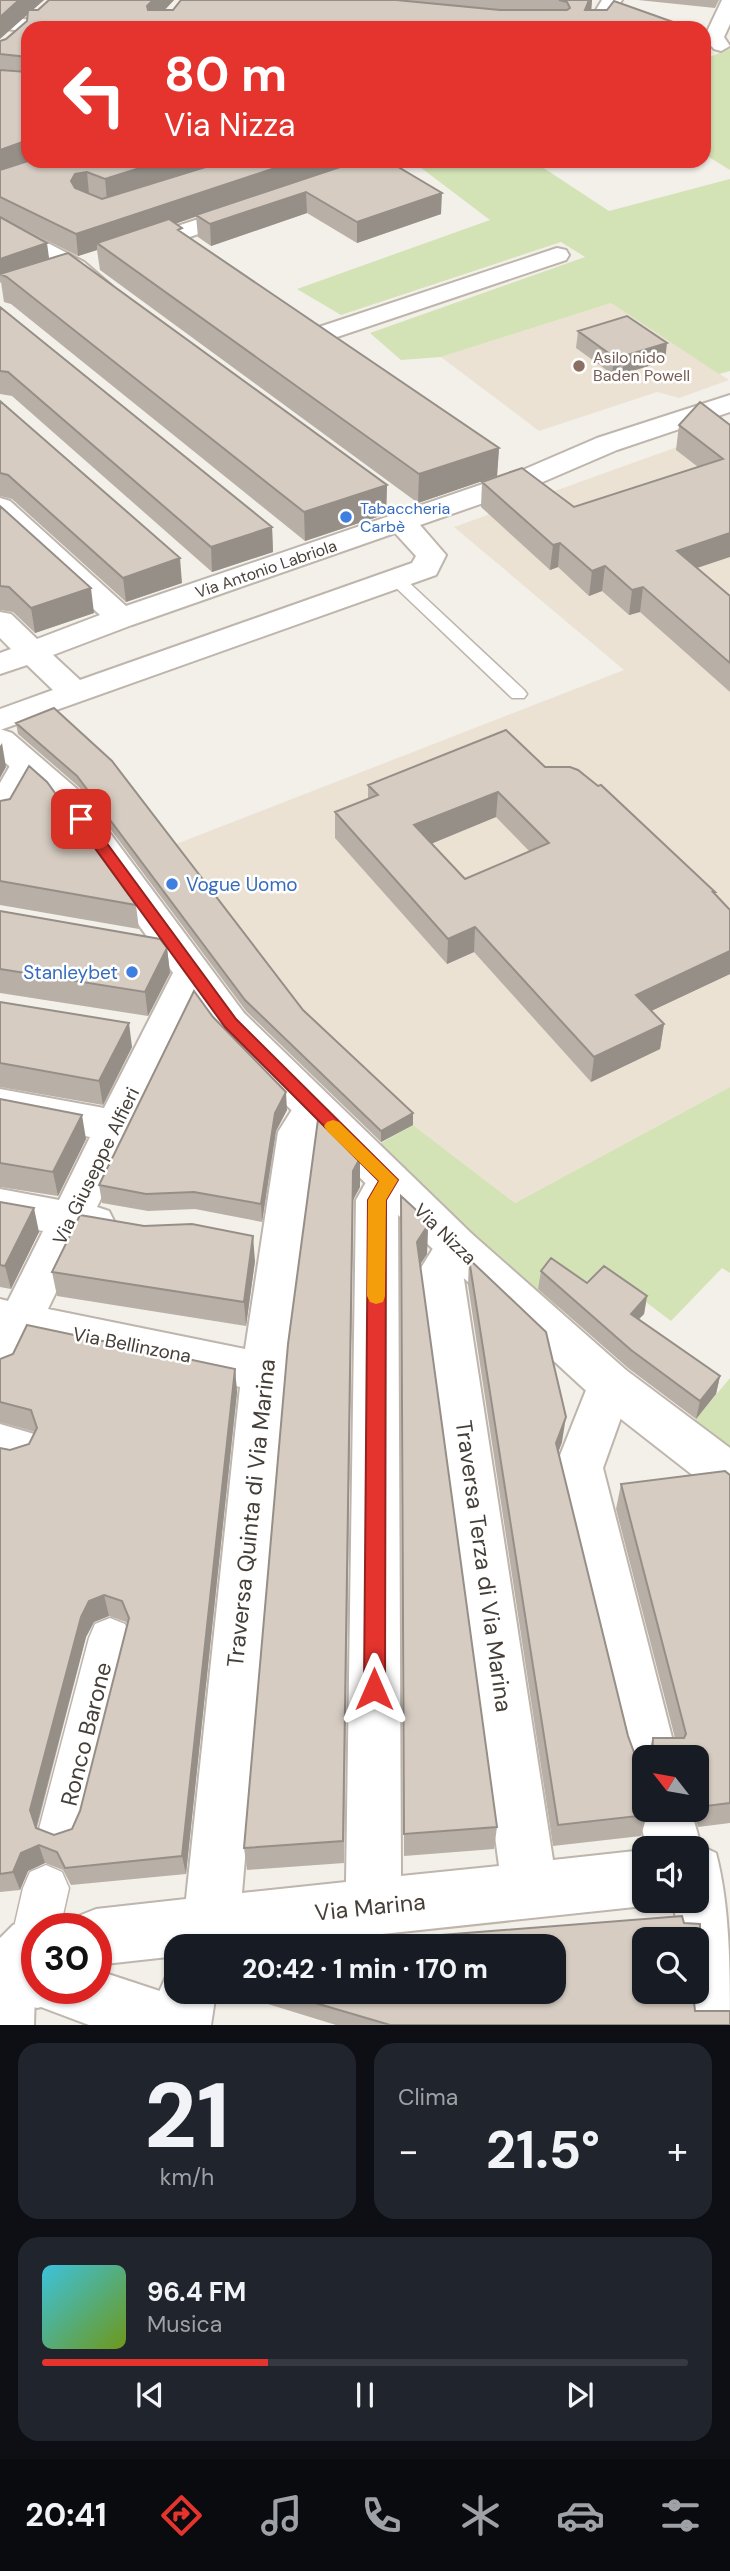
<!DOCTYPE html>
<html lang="it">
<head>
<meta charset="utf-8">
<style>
	:root { --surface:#171b24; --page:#20242c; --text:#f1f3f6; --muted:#9ea1a6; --line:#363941; --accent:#e5342e }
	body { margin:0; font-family:"DM Sans",sans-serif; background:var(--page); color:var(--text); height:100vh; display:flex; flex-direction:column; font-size:26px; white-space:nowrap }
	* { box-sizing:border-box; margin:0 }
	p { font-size:23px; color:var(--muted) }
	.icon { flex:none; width:38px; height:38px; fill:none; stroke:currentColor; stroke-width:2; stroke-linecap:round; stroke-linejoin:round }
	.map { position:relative; height:2025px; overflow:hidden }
	.side { display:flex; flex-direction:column; gap:18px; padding:18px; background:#0d0f14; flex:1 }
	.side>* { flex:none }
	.top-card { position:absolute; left:21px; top:21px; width:690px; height:147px; border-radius:21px; box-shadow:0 2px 5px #0004; background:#e5342e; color:#fff; overflow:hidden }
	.needle { width:46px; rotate:301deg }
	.controls { position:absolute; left:632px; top:1745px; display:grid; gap:14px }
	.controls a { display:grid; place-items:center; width:77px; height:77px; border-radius:14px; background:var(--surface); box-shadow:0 2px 5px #0004; font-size:35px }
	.speed { position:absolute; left:21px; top:1913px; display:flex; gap:14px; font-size:35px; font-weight:700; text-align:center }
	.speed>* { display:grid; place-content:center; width:91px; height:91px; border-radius:50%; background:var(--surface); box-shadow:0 2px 5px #0004; line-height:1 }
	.speed .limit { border:10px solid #d22; background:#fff; color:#111 }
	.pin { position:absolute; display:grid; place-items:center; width:60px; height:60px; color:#fff; margin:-30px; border-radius:14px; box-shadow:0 4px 10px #0006 }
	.me { position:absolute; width:77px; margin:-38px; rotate:0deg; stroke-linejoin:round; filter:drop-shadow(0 0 5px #0008) }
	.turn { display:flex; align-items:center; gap:24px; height:147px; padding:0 28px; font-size:32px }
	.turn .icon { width:91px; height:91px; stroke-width:2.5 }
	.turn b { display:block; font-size:49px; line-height:60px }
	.big { font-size:52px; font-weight:800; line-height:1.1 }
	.side .card { flex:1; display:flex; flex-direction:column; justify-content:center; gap:10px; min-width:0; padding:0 24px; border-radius:21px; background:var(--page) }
	.side .dial { align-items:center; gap:0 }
	.dial b { font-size:91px; line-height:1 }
	.song { display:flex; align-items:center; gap:21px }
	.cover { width:84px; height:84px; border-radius:10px; background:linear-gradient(135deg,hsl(190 70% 55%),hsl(80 70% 35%)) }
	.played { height:7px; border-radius:4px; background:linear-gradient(90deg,var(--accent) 35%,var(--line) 35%) }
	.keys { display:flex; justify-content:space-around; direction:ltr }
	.heat { display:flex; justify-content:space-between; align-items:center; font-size:38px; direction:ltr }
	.side .tiles { flex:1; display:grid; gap:18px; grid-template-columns:1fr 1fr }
	.card:last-child { grid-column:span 2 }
	.trip { position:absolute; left:164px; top:1934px; width:402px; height:70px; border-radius:21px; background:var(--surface); box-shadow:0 2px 5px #0004; font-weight:800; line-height:70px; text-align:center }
	.tabs { display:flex; height:112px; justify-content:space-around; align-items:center; background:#090b0e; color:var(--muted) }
	.tabs .icon { width:49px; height:49px }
	.tabs .on { color:var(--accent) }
	.tabs b { font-size:32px; color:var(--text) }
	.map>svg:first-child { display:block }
	.education { fill:#ebe2d4 }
	.green { fill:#d4e3b6 }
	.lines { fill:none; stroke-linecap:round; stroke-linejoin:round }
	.service-casing { stroke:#beb5ac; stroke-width:3 }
	.pedestrian-casing { stroke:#beb5ac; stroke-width:3 }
	.minor-casing { stroke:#beb5ac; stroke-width:4 }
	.tertiary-casing { stroke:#beb5ac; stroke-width:4 }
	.service { fill:#fff; fill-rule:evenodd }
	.pedestrian { fill:#fff; fill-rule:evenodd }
	.minor { fill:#fff; fill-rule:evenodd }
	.tertiary { fill:#fff; fill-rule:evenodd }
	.wall { fill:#b8afa7; fill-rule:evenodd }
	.shaded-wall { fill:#968f88 }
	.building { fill:#d6ccc2; stroke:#968f88; stroke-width:2; fill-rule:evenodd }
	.route { fill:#e5342e; stroke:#95221e; stroke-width:2 }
	.slow { fill:#f59e0b }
	.education-dot { fill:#8d6e63; stroke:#fff; stroke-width:2.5 }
	.shop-dot { fill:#3f7fe0; stroke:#fff; stroke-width:2.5 }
	.labels { text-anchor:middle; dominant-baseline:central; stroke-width:5; stroke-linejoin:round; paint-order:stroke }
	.far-education-label { font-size:16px; fill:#785e54; stroke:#fff; text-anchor:start }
	.far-shop-label { font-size:16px; fill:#366cbe; stroke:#fff; text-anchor:start }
	.far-street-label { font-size:16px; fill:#463f38; stroke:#fff }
	.shop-label { font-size:19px; fill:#366cbe; stroke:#fff; text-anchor:start }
	.street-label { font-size:19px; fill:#463f38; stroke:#fff }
	.near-street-label { font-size:23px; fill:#463f38; stroke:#fff }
</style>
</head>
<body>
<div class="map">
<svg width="730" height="2025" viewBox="0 0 730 2025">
	<rect width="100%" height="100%" fill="#f3efe9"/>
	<path class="education" d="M611 303 729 380 679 398 657 392 539 431 441 357Z
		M730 428V1087L515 1203 413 1125 296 1014 171 846 624 670 454 527Z"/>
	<path class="green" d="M730 49V170L704 154V59Z
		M412 161H533L609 211 730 179V371L719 374 611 303 441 357 401 360 370 333 585 257 561 242 341 315 297 289 490 220Z
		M730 1087V1273L722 1268 671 1321 601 1268 552 1313 379 1144 413 1125 515 1203Z
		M730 1378V1458L689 1427Z"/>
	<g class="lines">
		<g class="service-casing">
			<path id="service" d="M396 574 402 576 524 690 527 694 524 698H512L390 582 388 579Z"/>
		</g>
		<g class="pedestrian-casing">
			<path id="pedestrian" d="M110 1618 125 1624 131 1638 83 1829 77 1845 61 1851 45 1845 39 1829 89 1638 95 1624Z
				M46 1865 62 1872 69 1888 60 1928H37V1966L33 1968 17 1961 10 1945 23 1888 30 1872Z"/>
		</g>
		<g class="minor-casing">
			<path id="minor" d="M602 0H622L605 28H585Z
				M722 0H730V24L724 37 730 46 721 51 714 49 704 38Z
				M0 16 31 20 41 26 28 28V32L0 28Z
				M247 203 255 205 259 210 255 215 139 254 131 256 123 254 119 249 123 244Z
				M0 218 84 262 112 286 109 291 100 293 91 291 66 272 0 235Z
				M557 248 566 250 569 255 566 260 331 339 322 342 313 339 309 334 313 329Z
				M730 395V412L617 450 538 484 420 525 446 555 436 575 0 730V709L53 690 27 665 0 674V653L11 649 0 638V612L11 614 37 639 100 615 0 523V498L10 501 126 606 518 472 597 438ZM395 533 416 556 412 563 80 680 53 655 132 625Z
				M27 754 39 757 44 765 12 822 0 825V783L15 757Z
				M192 957 205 961 211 971 97 1207 109 1211 115 1223 109 1235 94 1240 82 1238 48 1309 245 1349 278 1132 300 1097 314 1093 328 1097 334 1108 318 1135 287 1372 242 1893 346 1882 356 1200 374 1168 389 1163 404 1168 410 1180 398 1201 401 1876 499 1866 419 1271 442 1234 457 1228 472 1234 478 1246 463 1273 553 1860 644 1850V1900H656L644 1906 271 1946H177V1956L96 1965V1928H71L76 1917 96 1909 186 1899 240 1387 32 1343 16 1376 0 1381V1299L8 1301 43 1231 0 1223V1189L59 1200 90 1137 0 1119V1089L104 1108 179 961Z
				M610 1364 626 1370 633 1384 603 1468 677 1757H644V1780L632 1776 625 1757 555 1468 594 1370Z
				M0 1424 34 1434 40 1449 34 1464 17 1470 0 1466Z
				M644 1793V1810H691L701 1846 716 1853C730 1906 730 1969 730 2025H690L686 1992H696V1939H679L673 1900H696V1848H647L637 1810Z
				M37 1916 57 1924 59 1928H37L34 2025H0V1938L13 1925Z
				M177 1968V1992H216L211 2025H153L159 1992 168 1972Z"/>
		</g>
		<g class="tertiary-casing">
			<path id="tertiary" d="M0 729 12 733 77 789 244 1013 472 1234 626 1370 730 1448V1497L713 1491 594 1398 442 1258 300 1119 216 1033 53 805 0 758Z
				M0 1941 37 1951V1988H96V1970L202 2005 211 2025H89L41 2007 37 2008 0 1997Z"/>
		</g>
		<use href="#service" class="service"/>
		<use href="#pedestrian" class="pedestrian"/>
		<use href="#minor" class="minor"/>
		<use href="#tertiary" class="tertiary"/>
	</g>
	<path class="wall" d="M0 0H44L32 10H38L49 0H174L165 10H173L181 0H592L591 10 690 28H28V161H388L441 214 357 243 307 213 211 246 198 237 196 216 175 224 182 233 499 448 497 476 418 503 100 270 97 250 78 256 0 217V41L6 39 27 21 28 15Z
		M638 0H719L715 8Z
		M0 217 49 259 387 485 386 514 305 541 11 304 4 302 1 282 0 283Z
		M0 307 272 527 273 552 212 572 12 396 0 394Z
		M578 331 665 361 622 374 619 372 612 374 576 348Z
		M0 401 182 583 126 602 12 499 0 496Z
		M679 425H730L697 568 730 596V692L640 612 629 615 602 591 589 596 558 567 550 570 481 507 482 482 574 507 698 467 676 450Z
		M0 506 94 613 35 633 13 612 0 610Z
		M54 708 303 1010 413 1113V1125L381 1142 246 1011 79 787 18 734 16 723Z
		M545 767 714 894 730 910V974L651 1011 664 1024 660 1049 591 1082 474 952 447 964 335 838V812L368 799V785ZM496 817 530 852 465 879 431 843Z
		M0 801 136 905 139 929 0 905Z
		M0 911 167 948 170 973 148 1016 0 993Z
		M0 1002 132 1047 103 1105 0 1087Z
		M213 1017 287 1110 276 1131 262 1222 195 1209 148 1211 102 1203 99 1185Z
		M0 1099 86 1139 58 1196 0 1187Z
		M342 1135V1141L360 1158V1187L353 1200 344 1863 247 1870 244 1848Z
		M401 1196 428 1225 427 1254 420 1264 497 1827 494 1849 404 1856Z
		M0 1202 39 1232 11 1289 0 1287Z
		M469 1259 562 1442 558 1453 628 1736 635 1755 644 1758V1791H643L642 1794 647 1815 641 1836 553 1846 468 1285Z
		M255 1261 246 1326 57 1296 52 1272Z
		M541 1271 587 1283 647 1296 644 1314 639 1319 720 1376 716 1394 696 1419 628 1368 538 1289Z
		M0 1359 235 1369 237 1392 186 1874 71 1885 63 1870 45 1863 28 1871 20 1890 0 1892V1448L10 1450 29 1444 35 1432 0 1422ZM109 1616 126 1622 128 1625 80 1811 72 1829 54 1835 37 1828 86 1637 94 1622Z
		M730 1475V1823L698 1827 693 1810H696V1757H647L653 1738H675L616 1509 621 1484Z
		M644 1939 695 2011 730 2025H336L242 1996 241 1992H555Z"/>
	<path class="shaded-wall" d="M19 0H44L0 39V17Z
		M153 0H174L149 26 147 6Z
		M589 0H592L591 13 585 10Z
		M28 140V161L0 172V150Z
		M162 161H231L107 201 105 179Z
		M296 161H361L103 248 97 243V250L78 256 76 234Z
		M87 172 89 194 78 196 71 181 75 174Z
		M306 192 307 213 211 246 210 224Z
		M442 193 441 214 357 243V222Z
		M47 243 50 265 7 277 0 274V259Z
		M667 343 665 361 622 374 624 356Z
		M621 354 619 372 612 374 614 357Z
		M499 448 497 476 418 503 419 474Z
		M387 485 386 514 305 541 304 512Z
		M272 527 273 552 212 572 211 547Z
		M730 533V557L673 576 677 551Z
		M560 543 558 567 550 570 553 545Z
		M180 558 182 583 126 602 123 578Z
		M605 566 602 591 589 596 592 571Z
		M643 587 640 612 629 615 632 590Z
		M91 588 94 613 35 633 31 608Z
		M2 743 6 767 0 778V746Z
		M498 792 496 817 414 851V825Z
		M475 927 474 952 447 964 448 939Z
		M167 948 170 973 148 1016 145 992Z
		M730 951V974L632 1020 636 995Z
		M129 1023 132 1047 103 1105 99 1081Z
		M664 1024 660 1049 591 1082 594 1057Z
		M286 1092 287 1110 276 1131 262 1222 261 1204 275 1113Z
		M413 1113V1125L381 1142V1131Z
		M82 1115 86 1139 58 1196 53 1172Z
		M360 1158V1187L353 1200 344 1863 353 1171Z
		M34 1208 39 1232 11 1289 5 1266Z
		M428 1225 427 1254 416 1271 417 1242Z
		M253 1236 255 1261 246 1326 244 1302Z
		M647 1296 644 1314 627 1331 631 1314Z
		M235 1369 237 1392 186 1874 182 1856Z
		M720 1376 716 1394 696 1419 700 1401Z
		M566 1417 562 1442 552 1469 556 1443Z
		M104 1595 109 1616 94 1622 86 1637 36 1828 30 1810 81 1617 89 1601Z
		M39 1845 45 1863 28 1871 20 1890 13 1872 21 1853Z"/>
	<path class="building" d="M0 0H19L0 17Z
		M49 0H153L147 6 148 10H173L181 0H396L500 10H567L570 8 567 2 559 0H589L585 10H607L614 1 690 28H28V140L0 150V70L27 72V57L0 54V41L6 39 27 21 28 10H38Z
		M28 161H162L105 179 87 172 75 174 71 181 75 188 102 199 225 161H296L76 234 0 197V170Z
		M358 161H388L442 193 357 222 306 192 210 224 196 215Z
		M0 217 47 243 0 259Z
		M169 219 182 228 178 230 499 448 419 474 97 243Z
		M68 253 387 485 304 512 7 277 0 274Z
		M0 307 272 527 211 547 8 372 0 371Z
		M627 316 667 343 624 356 621 354 614 357 578 331Z
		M0 401 180 558 123 578 8 475 0 473Z
		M700 402 730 425V533L677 551 730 596V663L643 587 632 590 605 566 592 571 560 543 553 545 482 482 522 468 574 507 723 459 679 425Z
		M0 506 91 588 31 608 9 587 0 586Z
		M54 708 112 761 303 1010 413 1113 381 1131 245 1000 77 776 16 723Z
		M506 730 545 767H570L578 770 598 786 601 785 715 892H713L730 910V951L636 995 664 1024 594 1057 475 927 448 939 335 812 378 795 368 785ZM498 792 549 843 465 879 414 825Z
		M29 766 47 782 136 905 0 881V801L10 799Z
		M0 911 160 939 167 948 145 992 0 969Z
		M194 991 213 1017 286 1092 275 1113 261 1204 194 1192 146 1194 99 1185Z
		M0 1002 129 1023 99 1081 0 1063Z
		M0 1099 82 1115 53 1172 0 1163Z
		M319 1112 342 1135 338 1137 360 1158 353 1171 343 1841 244 1848 288 1344Z
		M401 1196 427 1220 428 1225 417 1242 497 1827 404 1834Z
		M0 1202 34 1208 5 1266 0 1265Z
		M80 1215 144 1226 192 1224 253 1236 244 1302 52 1272Z
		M551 1258 587 1283 604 1266 647 1296 631 1314 720 1376 700 1401 631 1350 541 1271Z
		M469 1259 546 1332 566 1417 556 1443 628 1736 635 1755 644 1758V1781L640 1789 644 1803V1810H646L647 1815 558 1825Z
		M27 1325 235 1369 182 1856 65 1868 57 1852 39 1845 21 1853 13 1872 0 1874V1448L10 1450 29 1444 37 1428 31 1410 0 1402V1359L13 1354ZM104 1595 122 1601 129 1618 80 1811 72 1829 54 1835 36 1828 30 1810 81 1617 89 1601Z
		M725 1471 730 1475V1803L706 1806 700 1787H696V1757H652L653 1738H684L686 1734 621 1484Z
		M682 1916 684 1923 700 1924V1973L696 1974V1939H644V1992H693L695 2011H730V2025H390L278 1992H555V1946H303Z"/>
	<path class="route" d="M81 814 86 815 236 1019 398 1180 386 1200 385 1689 382 1696 374 1699 367 1696 364 1689 368 1200 379 1181 225 1027 76 822 74 819 76 815Z"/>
	<path class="slow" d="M333 1120 339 1122 398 1180 386 1200 385 1296 383 1302 376 1304 370 1302 367 1296 368 1200 379 1181 327 1131 324 1126 327 1122Z"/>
	<circle class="education-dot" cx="579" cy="366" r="7"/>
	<g class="shop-dot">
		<circle cx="346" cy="517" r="7"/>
		<circle cx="172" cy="884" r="7"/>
		<circle cx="132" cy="972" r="7"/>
	</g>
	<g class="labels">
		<g class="far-education-label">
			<text x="593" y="357">Asilo nido<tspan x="593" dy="18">Baden Powell</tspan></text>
		</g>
		<g class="far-shop-label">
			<text x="360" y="508">Tabaccheria<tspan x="360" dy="18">Carbè</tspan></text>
		</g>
		<g class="far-street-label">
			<text transform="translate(266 569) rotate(-19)">Via Antonio Labriola</text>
		</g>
		<g class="shop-label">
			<text x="186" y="884">Vogue Uomo</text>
			<text x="118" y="972" text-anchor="end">Stanleybet</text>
		</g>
		<g class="street-label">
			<text transform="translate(96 1166) rotate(-64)">Via Giuseppe Alfieri</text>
			<text transform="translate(445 1234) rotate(44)">Via Nizza</text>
			<text transform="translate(132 1345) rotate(11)">Via Bellinzona</text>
		</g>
		<g class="near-street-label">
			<text transform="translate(251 1513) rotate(-84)">Traversa Quinta di Via Marina</text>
			<text transform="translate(484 1566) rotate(82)">Traversa Terza di Via Marina</text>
			<text transform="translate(86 1734) rotate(-76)">Ronco Barone</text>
			<text transform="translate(370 1907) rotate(-6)">Via Marina</text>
		</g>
	</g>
</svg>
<div class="controls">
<a><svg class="needle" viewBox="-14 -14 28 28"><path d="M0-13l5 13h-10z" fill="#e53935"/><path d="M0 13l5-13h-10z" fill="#9ea1a6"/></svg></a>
<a><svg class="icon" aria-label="sound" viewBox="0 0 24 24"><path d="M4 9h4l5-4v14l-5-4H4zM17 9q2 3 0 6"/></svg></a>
<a><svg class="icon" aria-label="search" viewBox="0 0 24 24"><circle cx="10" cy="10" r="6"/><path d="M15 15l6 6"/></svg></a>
</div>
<div class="speed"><div class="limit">30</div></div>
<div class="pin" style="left:81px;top:819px;background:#d93025"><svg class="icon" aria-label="arrive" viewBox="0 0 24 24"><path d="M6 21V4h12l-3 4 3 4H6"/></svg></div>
<svg class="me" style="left:374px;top:1689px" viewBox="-20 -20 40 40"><path d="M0-17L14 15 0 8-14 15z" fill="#e5342e" stroke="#fff" stroke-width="4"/></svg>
<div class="trip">20:42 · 1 min · 170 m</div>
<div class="top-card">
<div class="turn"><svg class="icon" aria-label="left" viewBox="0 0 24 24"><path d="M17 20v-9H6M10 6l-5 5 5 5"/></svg><div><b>80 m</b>Via Nizza</div></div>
</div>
</div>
<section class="side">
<div class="tiles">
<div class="card dial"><b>21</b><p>km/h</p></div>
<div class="card"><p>Clima</p>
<div class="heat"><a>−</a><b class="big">21.5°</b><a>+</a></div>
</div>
<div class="card">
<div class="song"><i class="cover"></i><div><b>96.4 FM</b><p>Musica</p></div></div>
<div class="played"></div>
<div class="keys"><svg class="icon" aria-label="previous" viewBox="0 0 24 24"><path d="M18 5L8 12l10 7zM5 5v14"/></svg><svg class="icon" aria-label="pause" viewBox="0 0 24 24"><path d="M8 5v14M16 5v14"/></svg><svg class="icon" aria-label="next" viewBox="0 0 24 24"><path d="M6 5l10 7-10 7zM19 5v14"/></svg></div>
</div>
</div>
</section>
<nav class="tabs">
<b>20:41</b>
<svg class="icon on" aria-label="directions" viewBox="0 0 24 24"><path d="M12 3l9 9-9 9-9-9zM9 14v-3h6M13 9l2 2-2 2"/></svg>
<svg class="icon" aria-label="music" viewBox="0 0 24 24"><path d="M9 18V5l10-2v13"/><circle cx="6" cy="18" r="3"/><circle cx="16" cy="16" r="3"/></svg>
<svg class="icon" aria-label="phone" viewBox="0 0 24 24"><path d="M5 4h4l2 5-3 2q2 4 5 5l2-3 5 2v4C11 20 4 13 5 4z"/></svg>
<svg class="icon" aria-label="climate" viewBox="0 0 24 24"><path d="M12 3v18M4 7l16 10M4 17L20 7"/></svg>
<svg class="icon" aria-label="car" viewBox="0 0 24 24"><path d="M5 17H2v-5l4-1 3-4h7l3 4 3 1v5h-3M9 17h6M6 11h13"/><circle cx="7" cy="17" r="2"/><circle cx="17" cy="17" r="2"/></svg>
<svg class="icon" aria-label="filters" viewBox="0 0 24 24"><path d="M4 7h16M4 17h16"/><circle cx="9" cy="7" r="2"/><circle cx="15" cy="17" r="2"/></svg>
</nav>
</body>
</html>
